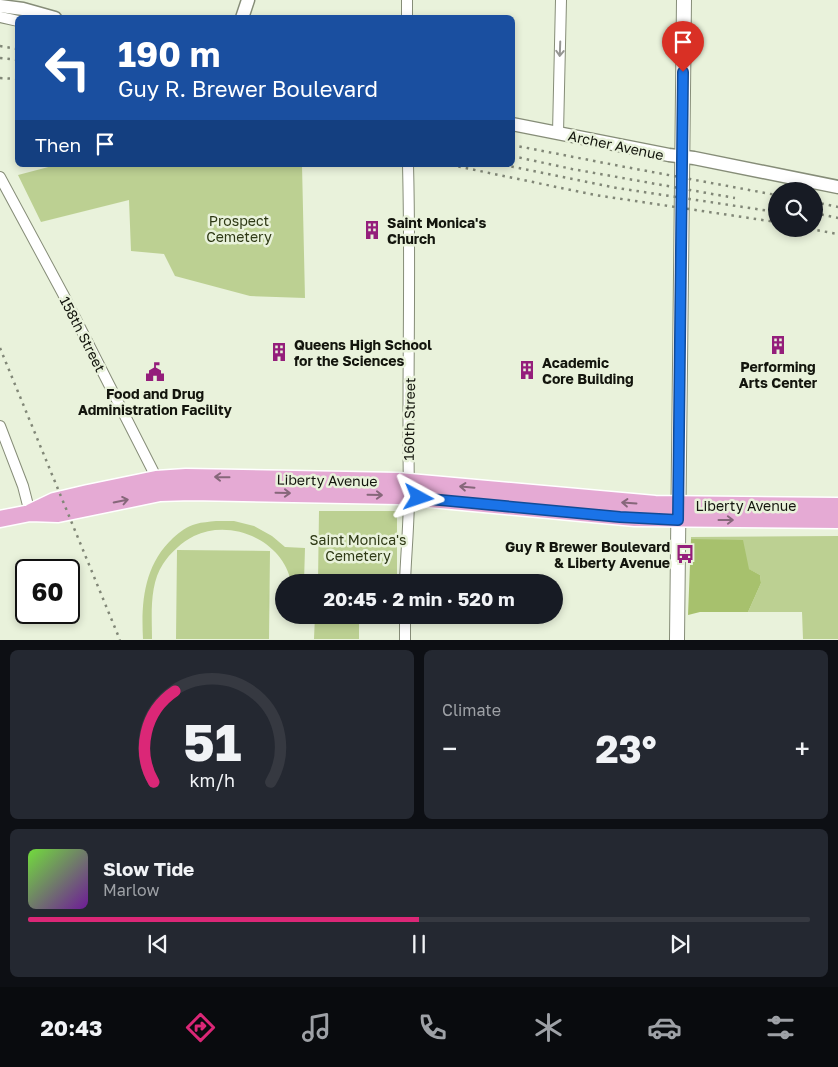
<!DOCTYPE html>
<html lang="en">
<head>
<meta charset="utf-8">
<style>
	:root { --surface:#171b24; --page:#242831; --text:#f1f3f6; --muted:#9ea1a6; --line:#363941; --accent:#db2777 }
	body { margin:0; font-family:"Golos Text",sans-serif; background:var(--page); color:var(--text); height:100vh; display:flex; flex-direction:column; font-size:19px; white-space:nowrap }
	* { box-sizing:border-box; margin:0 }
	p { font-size:16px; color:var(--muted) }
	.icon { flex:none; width:28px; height:28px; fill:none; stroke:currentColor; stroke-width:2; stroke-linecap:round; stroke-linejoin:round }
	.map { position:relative; height:640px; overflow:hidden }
	.details { display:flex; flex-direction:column; gap:10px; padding:10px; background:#0d0f14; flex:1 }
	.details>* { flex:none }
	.hud { position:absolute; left:15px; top:15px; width:500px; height:152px; border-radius:8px; box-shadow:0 2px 8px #0003; background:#1a4fa0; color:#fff; overflow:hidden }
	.fabs { position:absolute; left:768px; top:182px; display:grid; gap:10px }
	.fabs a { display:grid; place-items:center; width:55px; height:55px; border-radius:50%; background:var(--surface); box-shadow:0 2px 8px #0003; font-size:25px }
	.speed { position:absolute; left:15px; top:559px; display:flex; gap:10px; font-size:25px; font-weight:700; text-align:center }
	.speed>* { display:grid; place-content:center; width:65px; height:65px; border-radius:50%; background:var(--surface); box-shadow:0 2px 8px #0003; line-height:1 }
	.speed .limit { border:2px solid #111; border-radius:8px; background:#fff; color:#111 }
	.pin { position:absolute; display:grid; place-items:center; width:42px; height:42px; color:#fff; margin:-51px -21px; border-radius:50% 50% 50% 0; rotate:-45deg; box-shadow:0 0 5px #0007 }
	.pin .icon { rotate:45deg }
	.me { position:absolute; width:55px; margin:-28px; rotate:95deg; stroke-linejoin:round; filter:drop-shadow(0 0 4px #0008) }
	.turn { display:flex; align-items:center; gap:18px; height:105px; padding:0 20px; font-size:22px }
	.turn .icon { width:65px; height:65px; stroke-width:2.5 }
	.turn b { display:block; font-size:35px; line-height:42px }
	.then { display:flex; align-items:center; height:48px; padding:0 20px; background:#0003; gap:10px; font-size:19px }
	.big { font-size:38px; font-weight:700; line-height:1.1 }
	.details .widget { flex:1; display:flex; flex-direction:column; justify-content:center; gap:8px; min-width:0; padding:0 18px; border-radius:8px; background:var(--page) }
	.details .dial { align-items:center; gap:0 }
	.dial svg { height:130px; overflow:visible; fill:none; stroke:var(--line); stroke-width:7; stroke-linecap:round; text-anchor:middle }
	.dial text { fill:var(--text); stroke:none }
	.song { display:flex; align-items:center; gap:15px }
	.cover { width:60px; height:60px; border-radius:8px; background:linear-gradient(135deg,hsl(100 70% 55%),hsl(280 70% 35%)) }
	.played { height:5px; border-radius:2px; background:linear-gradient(90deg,var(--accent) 50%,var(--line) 50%) }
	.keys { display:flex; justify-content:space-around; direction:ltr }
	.heat { display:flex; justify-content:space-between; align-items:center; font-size:28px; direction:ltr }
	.details .tiles { flex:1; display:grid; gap:10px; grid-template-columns:1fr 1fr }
	.widget:last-child { grid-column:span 2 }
	.trip { position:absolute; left:275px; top:574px; width:288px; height:50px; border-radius:25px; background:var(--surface); box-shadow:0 2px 8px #0003; font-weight:700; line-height:50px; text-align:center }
	.menu { display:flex; height:80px; justify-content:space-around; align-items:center; background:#090b0e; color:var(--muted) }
	.menu .icon { width:35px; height:35px }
	.menu .selected { color:var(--accent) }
	.menu b { font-size:22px; color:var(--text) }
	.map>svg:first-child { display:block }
	.green { fill:#bcd092 }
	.forest { fill:#a7c16d }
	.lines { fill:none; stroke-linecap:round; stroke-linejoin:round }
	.minor-casing { stroke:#868d78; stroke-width:12 }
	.tertiary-casing { stroke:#868d78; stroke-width:15 }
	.secondary-casing { stroke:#868d78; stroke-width:16 }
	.primary-casing { stroke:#fff; stroke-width:19 }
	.minor { stroke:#fff; stroke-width:10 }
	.tertiary { stroke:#fff; stroke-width:12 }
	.secondary { stroke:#fff; stroke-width:14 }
	.primary { stroke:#e5aad4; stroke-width:16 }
	.rail { stroke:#818777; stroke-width:2.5; stroke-dasharray:2.5 5; stroke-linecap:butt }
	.oneway { stroke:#959692 }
	.oneway2 { stroke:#86677a }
	.route-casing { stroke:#114b97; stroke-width:12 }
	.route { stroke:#1a73e8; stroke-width:9 }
	.labels { text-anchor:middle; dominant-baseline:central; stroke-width:5; stroke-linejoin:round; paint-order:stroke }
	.street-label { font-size:14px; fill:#13150d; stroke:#e9f2db }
	.park-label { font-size:14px; fill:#2e3915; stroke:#e9f2db }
	.poi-label { font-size:14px; font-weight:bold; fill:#13150d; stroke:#e9f2db; text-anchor:start }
</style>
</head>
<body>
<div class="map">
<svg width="838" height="640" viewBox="0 0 838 640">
	<rect width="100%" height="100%" fill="#e9f2db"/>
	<path class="green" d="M56 165H302L305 298 250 296 175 276 164 254 131 251 129 200 41 222 18 175Z
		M319 511H397V582H318Z
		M216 521H234L254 526 272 536 285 547 305 548 304 582H291C283 541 232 518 194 536 182 542 170 553 163 564 149 585 152 616 152 639H143C141 602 144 565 173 538 180 532 187 526 196 524 202 522 209 522 216 521Z
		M838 536V639H803L802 612H748L761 583 760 575 691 539V537Z
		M177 550 270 551 269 639H176Z
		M315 615H359V639H314Z"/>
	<path class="forest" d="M691 539 743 540 749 569 760 575 761 583 748 612H700L688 615Z"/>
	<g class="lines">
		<g class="minor-casing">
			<path id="minor" d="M407 0V18
				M0 17 18 21
				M558 133 561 0
				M0 177 63 294 153 471 157 482
				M0 426 23 486 30 513
				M405 582C406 554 409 524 409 495 407 385 411 275 408 165
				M405 640V615"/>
		</g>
		<g class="tertiary-casing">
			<path id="tertiary" d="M0 6 23 9 55 18
				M242 18 248 0
				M512 124 669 155 694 158 838 187"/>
		</g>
		<g class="secondary-casing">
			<path id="secondary" d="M677 640 684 0"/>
		</g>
		<g class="primary-casing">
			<path id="primary" d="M31 512 54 501 88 493 156 479 186 477 398 481 655 504 838 506
				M0 519 30 513 58 514 160 493 191 492 398 496 635 518 838 520"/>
		</g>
		<use href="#minor" class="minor"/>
		<use href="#tertiary" class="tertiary"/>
		<use href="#secondary" class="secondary"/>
		<use href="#primary" class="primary"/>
		<path class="rail" d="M0 46 18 49
			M0 58 18 60
			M0 78 18 79
			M512 145 620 166 776 195
			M512 156 572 169 735 198
			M451 165 595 195 776 222
			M504 165 617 188 776 212
			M814 202 838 207
			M814 213 838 218
			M810 229 838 234
			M0 348 120 640"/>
	</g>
	<defs><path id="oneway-shaft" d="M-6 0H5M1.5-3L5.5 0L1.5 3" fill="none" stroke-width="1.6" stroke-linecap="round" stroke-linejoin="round" transform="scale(1.25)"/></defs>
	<use class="oneway" href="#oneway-shaft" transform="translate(560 49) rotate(92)"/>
	<g class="oneway2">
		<use href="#oneway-shaft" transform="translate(222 477) rotate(-179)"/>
		<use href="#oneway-shaft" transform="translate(467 487) rotate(-175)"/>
		<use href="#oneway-shaft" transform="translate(283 493) rotate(1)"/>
		<use href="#oneway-shaft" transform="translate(375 495) rotate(1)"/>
		<use href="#oneway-shaft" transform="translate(121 501) rotate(-11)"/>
		<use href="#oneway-shaft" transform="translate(629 503) rotate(-176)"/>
		<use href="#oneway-shaft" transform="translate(726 520)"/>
	</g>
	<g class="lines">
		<g class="route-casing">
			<path id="route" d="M419 498 620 517 678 520 683 72"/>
		</g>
		<use href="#route" class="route"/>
	</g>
	<defs>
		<g id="building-bare" transform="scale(1.5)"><path d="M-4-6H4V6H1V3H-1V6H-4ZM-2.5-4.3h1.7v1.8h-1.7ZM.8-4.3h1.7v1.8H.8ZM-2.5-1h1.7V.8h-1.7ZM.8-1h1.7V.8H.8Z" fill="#941e7b" stroke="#e9f2db" stroke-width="2.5" paint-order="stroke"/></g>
		<g id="civic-bare" transform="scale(1.5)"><path d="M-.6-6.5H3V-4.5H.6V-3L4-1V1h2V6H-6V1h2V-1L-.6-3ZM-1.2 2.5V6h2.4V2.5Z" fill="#941e7b" stroke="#e9f2db" stroke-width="2.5" paint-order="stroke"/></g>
		<g id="bus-bare" transform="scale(1.5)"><path d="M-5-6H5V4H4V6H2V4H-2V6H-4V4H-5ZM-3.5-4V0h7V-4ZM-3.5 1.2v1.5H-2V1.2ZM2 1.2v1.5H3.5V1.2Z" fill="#941e7b" stroke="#e9f2db" stroke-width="2.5" paint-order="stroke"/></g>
	</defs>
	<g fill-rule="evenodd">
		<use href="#building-bare" x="372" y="230"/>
		<use href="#building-bare" x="778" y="345"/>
		<use href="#building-bare" x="279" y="352"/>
		<use href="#building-bare" x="527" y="370"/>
		<use href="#civic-bare" x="155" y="372"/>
		<use href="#bus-bare" x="685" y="554"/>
	</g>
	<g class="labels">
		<g class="street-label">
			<text transform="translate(616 145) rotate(12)">Archer Avenue</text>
			<text transform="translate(83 334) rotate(63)">158th Street</text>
			<text transform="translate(409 419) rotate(-89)">160th Street</text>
			<text transform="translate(327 480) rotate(1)">Liberty Avenue</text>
			<text x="746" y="505">Liberty Avenue</text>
		</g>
		<g class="park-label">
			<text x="239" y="220">Prospect<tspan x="239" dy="16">Cemetery</tspan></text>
			<text x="358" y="539">Saint Monica's<tspan x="358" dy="16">Cemetery</tspan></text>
		</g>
		<g class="poi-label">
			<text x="387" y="222">Saint Monica's<tspan x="387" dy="16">Church</tspan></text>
			<text x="294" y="344">Queens High School<tspan x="294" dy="16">for the Sciences</tspan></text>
			<text x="542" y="362">Academic<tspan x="542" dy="16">Core Building</tspan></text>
			<text x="778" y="366" text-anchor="middle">Performing<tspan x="778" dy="16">Arts Center</tspan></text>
			<text x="155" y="393" text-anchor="middle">Food and Drug<tspan x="155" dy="16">Administration Facility</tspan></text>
			<text x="670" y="546" text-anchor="end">Guy R Brewer Boulevard<tspan x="670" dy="16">&amp; Liberty Avenue</tspan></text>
		</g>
	</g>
</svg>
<div class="fabs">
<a><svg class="icon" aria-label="search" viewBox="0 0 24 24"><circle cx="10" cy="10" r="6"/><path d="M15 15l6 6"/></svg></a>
</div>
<div class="speed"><div class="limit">60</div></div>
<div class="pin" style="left:683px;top:72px;background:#d93025"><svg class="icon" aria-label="arrive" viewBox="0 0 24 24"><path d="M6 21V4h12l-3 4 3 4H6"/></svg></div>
<svg class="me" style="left:419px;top:498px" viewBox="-20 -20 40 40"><path d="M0-17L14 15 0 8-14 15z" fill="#1a73e8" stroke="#fff" stroke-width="4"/></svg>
<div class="trip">20:45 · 2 min · 520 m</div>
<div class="hud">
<div class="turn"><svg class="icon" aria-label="left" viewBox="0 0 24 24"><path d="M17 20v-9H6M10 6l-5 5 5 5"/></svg><div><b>190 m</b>Guy R. Brewer Boulevard</div></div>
<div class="then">Then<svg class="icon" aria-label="arrive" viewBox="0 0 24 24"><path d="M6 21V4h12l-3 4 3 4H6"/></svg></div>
</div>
</div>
<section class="details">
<div class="tiles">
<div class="widget dial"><svg viewBox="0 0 100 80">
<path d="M14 69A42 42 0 1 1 86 69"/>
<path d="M14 69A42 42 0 0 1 27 13" stroke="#db2777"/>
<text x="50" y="56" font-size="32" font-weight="700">51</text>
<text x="50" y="72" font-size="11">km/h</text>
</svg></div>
<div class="widget"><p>Climate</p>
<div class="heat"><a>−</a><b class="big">23°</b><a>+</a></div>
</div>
<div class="widget">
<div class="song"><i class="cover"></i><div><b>Slow Tide</b><p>Marlow</p></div></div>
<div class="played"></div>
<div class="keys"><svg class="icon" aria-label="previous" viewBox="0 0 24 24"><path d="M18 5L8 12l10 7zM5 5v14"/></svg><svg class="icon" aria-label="pause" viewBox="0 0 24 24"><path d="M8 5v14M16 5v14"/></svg><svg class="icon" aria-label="next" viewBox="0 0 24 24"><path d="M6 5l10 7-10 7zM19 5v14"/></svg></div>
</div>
</div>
</section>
<nav class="menu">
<b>20:43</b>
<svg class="icon selected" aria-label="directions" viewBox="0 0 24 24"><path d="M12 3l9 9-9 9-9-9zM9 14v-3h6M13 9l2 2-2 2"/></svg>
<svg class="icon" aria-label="music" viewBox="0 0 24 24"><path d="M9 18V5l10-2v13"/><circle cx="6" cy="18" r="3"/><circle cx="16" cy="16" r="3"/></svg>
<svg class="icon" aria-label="phone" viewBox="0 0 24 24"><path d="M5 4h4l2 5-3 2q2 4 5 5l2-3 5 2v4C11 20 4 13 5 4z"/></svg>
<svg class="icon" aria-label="climate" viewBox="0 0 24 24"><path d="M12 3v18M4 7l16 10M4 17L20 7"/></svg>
<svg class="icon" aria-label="car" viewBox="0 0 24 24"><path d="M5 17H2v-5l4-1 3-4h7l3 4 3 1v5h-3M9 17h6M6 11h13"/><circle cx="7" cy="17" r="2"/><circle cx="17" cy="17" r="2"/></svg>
<svg class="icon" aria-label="filters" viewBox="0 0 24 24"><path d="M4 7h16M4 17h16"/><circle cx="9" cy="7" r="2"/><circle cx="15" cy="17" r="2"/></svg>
</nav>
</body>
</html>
